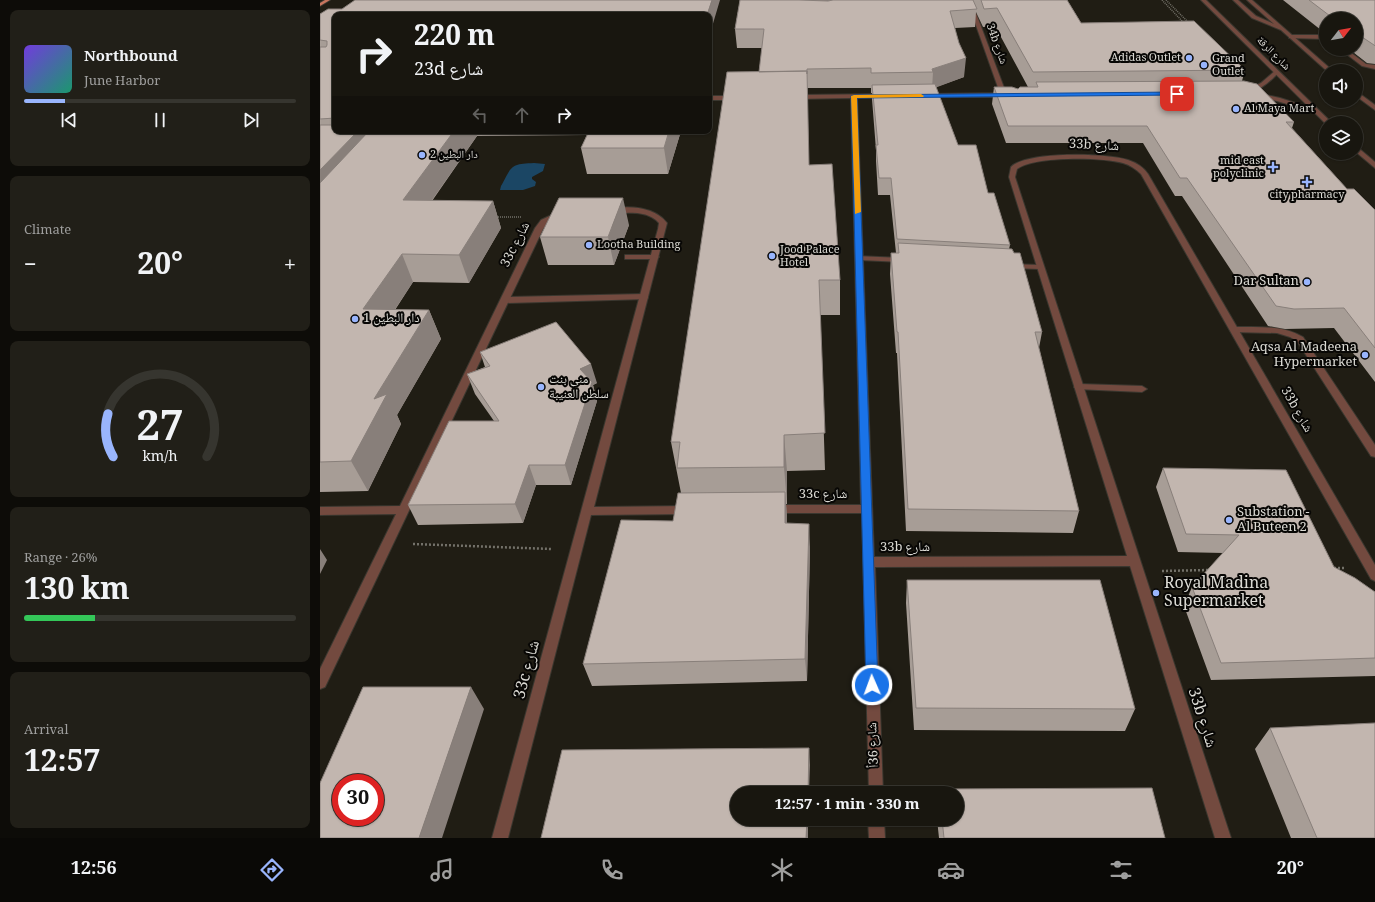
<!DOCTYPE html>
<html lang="en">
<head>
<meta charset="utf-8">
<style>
	:root { --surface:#18160f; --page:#211f18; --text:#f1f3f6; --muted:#9f9f9e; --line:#36352f; --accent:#99b5fd }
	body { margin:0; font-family:Georgia,"Noto Naskh Arabic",serif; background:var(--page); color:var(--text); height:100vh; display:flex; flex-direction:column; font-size:15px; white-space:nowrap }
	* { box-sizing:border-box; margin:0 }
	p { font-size:13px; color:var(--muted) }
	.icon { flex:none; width:22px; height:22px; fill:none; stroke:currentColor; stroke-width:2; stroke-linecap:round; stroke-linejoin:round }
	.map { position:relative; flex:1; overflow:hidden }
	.drawer { display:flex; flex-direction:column; gap:10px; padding:10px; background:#0d0c08; width:320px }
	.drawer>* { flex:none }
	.banner { position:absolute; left:12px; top:12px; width:380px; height:122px; border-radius:8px; box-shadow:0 1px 3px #0004,0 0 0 1px var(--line); background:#18160f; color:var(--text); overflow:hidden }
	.needle { width:26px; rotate:59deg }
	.tools { position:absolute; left:999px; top:12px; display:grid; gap:8px }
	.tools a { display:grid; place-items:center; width:44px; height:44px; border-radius:50%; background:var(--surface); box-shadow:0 1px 3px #0004,0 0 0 1px var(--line); font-size:20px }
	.speed { position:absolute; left:12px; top:774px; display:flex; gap:8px; font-size:20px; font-weight:700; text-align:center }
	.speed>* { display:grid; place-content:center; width:52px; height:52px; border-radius:50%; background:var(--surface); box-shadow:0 1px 3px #0004,0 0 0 1px var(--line); line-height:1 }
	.speed .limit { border:6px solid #d22; background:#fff; color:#111 }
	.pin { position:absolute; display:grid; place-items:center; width:34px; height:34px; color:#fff; margin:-17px; border-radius:8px; box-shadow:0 2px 6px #0006 }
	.me { position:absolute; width:44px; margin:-22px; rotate:358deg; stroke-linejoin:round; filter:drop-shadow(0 0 3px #0008) }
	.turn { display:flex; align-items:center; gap:14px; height:84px; padding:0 16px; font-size:18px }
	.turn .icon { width:52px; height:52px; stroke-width:2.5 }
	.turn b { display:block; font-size:28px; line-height:34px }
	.lanes { display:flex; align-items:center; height:38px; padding:0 16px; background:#0003; justify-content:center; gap:20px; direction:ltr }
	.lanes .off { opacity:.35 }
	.big { font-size:30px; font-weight:700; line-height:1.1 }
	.drawer .card { flex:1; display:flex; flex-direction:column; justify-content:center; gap:6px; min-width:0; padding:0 14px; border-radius:8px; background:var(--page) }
	.drawer .dial { align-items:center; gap:0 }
	.dial svg { height:104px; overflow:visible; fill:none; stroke:var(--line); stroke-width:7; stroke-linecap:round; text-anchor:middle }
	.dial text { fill:var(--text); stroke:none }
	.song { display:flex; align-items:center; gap:12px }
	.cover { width:48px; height:48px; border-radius:6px; background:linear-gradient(135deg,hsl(260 70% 55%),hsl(160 70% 35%)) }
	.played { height:4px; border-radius:2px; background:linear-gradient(90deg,var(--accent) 15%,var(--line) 15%) }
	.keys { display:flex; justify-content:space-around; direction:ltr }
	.heat { display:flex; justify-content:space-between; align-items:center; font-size:22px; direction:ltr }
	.charge { height:6px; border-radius:3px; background:linear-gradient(90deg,#34c759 26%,var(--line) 0) }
	.trip { position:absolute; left:410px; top:786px; width:234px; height:40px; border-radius:20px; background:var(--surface); box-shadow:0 1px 3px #0004,0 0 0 1px var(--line); font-weight:700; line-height:40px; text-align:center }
	.tab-bar { display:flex; height:64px; justify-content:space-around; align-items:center; background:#0a0906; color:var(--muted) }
	.tab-bar .icon { width:28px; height:28px }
	.tab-bar .on { color:var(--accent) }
	.tab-bar b { font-size:18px; color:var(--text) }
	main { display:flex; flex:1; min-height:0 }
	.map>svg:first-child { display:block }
	.water { fill:#1b4664 }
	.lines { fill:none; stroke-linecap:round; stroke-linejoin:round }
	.service-casing { stroke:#3a372f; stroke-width:2 }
	.minor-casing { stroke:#3a372f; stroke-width:2 }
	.tertiary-casing { stroke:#3a372f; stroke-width:2 }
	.primary-casing { stroke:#3a372f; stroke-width:2 }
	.path-far1 { stroke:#737169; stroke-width:1.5; stroke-dasharray:1 1; stroke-linecap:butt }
	.path { stroke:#737169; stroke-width:2.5; stroke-dasharray:2 2; stroke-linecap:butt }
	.service { fill:#734a3f; fill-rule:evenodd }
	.minor { fill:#734a3f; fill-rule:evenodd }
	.tertiary { fill:#734a3f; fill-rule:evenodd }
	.primary { fill:#c8755e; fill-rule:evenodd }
	.wall { fill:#a79d96 }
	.shaded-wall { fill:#887f7a }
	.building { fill:#c2b6af; stroke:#887f7a; fill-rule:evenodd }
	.route { fill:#1a73e8; stroke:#114b97 }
	.slow { fill:#f59e0b }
	.poi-dot { fill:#99b5fd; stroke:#080705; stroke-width:1.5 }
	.labels { text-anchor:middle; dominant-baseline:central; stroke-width:4; stroke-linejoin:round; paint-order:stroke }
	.far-street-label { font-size:11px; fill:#dbdad4; stroke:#080705 }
	.far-poi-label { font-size:11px; fill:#dbdad4; stroke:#080705; text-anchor:start }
	.street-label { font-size:13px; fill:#dbdad4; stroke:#080705 }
	.poi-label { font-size:13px; fill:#dbdad4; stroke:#080705; text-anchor:start }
	.near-poi-label { font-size:16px; fill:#dbdad4; stroke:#080705; text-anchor:start }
	.near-street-label { font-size:16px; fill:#dbdad4; stroke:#080705 }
</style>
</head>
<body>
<main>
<section class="drawer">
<div class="card">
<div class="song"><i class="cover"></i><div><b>Northbound</b><p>June Harbor</p></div></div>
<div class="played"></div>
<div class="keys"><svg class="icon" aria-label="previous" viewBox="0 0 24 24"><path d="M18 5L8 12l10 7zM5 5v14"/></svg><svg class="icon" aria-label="pause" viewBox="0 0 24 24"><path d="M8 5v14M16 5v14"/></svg><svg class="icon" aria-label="next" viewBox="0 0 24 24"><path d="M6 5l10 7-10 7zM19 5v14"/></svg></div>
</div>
<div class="card"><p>Climate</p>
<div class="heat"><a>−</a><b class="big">20°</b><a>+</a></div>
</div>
<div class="card dial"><svg viewBox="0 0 100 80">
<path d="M14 69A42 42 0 1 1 86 69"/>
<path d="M14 69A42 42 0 0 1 10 36" stroke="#99b5fd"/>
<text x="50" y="56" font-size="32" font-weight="700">27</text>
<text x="50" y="72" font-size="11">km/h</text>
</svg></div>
<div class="card"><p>Range · 26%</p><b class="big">130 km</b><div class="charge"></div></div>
<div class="card"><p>Arrival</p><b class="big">12:57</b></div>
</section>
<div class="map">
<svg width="1055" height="838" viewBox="0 0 1055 838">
	<rect width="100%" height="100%" fill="#201d14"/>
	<path class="water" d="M214 163 225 164 223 171 212 177V179L216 182 215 186 203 190H180L181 186C192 166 190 164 214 163Z"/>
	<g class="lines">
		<g class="service-casing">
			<path id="service" d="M305 255H335L339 257 335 259H305Z
				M536 256 583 258 587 260 583 262 539 260H536Z
				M688 264 720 265 724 267 720 269 691 268 687 266Z
				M324 294 328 297 327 299 185 303 181 300 185 297Z
				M915 327C939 327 962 325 983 337L1055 445V457L1051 456 977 341 970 337 957 333 912 332 911 330 912 328Z
				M759 384 822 386 827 389 822 392 756 389 754 387 756 385Z"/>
		</g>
		<g class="minor-casing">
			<path id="minor" d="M647 0H651L686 93 690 95 687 97H605V95L607 94 680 93Z
				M971 35H1006V39L969 38V36Z
				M1020 49H1026L1046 64 1055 65V69L1042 66Z
				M956 70 959 72 958 73C952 80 933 97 924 91L941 83Z
				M937 93 960 98 997 110 994 112 957 101 935 96 934 95Z
				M565 94 567 95V97L537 98 554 557 807 556 689 177 691 167C707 151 787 153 808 160 817 163 823 167 828 174L1055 565V581L1051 579 821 174C816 169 810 165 803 163 781 157 715 156 697 169L695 177 911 838H895L810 566 555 567 563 793H549L542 513H453L449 512 447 509 449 506 453 505H541L531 98 475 99 472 97 475 95Z
				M389 96H417L420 98 417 100H389Z
				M290 209C309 205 335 207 347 223L274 507 369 506 373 507 375 510 373 513 369 514 271 515 188 838H172L338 229 339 223C328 210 309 213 293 213L289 211Z
				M238 212H244L245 214 227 224 223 229 5 687 0 689V669L76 514 0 515V507L80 506 215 228 221 220Z
				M548 819H564L565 838H549Z"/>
		</g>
		<g class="tertiary-casing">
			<path id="tertiary" d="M881 0H886L1012 123 1006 124Z
				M913 0H918L936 16 954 24 927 0H932L1013 71H1007L961 30 932 18Z
				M1036 91 1055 105V110L1036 96Z
				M1036 146 1055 162V168L1036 152Z"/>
		</g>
		<g class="primary-casing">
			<path id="primary" d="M5 0H10L0 6V3Z"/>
		</g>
		<path class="path-far1" d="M842 0 864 23
			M846 0 868 22
			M174 217H201"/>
		<path class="path" d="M93 544 232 549
			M1014 568H1025
			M842 571 889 570"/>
		<use href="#service" class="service"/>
		<use href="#minor" class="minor"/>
		<use href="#tertiary" class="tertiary"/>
		<use href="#primary" class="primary"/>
	</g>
	<path class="wall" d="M420 0H747L761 23 925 70 922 81 974 122 972 128 1027 189 1055 210V382L1014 328 965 329 948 326 862 196H855L823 143H686L672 104 674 87 698 89 708 87 675 26 663 27 656 12 655 27 635 28 644 77 616 87 638 145 668 193 690 245 689 249 722 332 719 348 759 511 753 533 586 531 577 353H576L570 274 571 253H576L570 195H558L556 161V150L552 99V93H551V88H487L489 165 520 280V315H500L505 470 467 471V504H466L467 523 490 547 487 681 272 686 263 664 353 521 361 493 351 442 439 72 442 48H417L415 29Z
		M963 0H1055V64L1047 63 1029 49H1036V19H1006V34Z
		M0 14 389 15H15V131H361L348 174H267L261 148 267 135 157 136 112 201H173L181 228 149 283 93 282 75 310H109L121 339 77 415 81 424 48 491 0 492Z
		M309 225 294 265H228L220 237Z
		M160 352 277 383 273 385 277 401 251 485H216L203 523 98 525 88 505 174 421 155 394 147 374 165 367Z
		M843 468 1014 567 1055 592V676L891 680 864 606 872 587 903 553 858 552 836 487Z
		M587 580 815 709 805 731 594 730 586 603Z
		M950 728 1055 838H971L935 749Z
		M620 789 845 838H619L617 819H637V793H619Z"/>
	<path class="shaded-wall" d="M392 0H400L389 37V15H387Z
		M492 0H536L492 13Z
		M646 58 644 77 612 89 613 72 612 69Z
		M38 131H47L55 150 0 210V170Z
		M134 131H155L157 136 93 227 83 200Z
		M349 131H361L348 174 344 148Z
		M303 198 309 225 294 265 288 237Z
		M173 201 181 228 149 283 139 255Z
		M82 254 93 282 56 338 43 309Z
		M109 310 121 339 77 415 81 424 48 491 31 461 54 399Z
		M271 364 277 383 273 385 277 401 251 485 245 465 260 369Z
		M464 435 467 471V504L464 467Z
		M209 465 216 485 203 523 195 504Z
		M465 492 467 515V546L465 523Z
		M489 524 490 547 487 681 485 659Z
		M0 549 7 560 0 574Z
		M151 687 164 709 122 838H99Z
		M489 748 490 765 489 793H488Z
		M487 819H488V838H486Z"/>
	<path class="building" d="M35 0H392L387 15H15V118L0 119V47H6L7 45V41L0 40V14L8 9H22Z
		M420 0H479L508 1 513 0H653L657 9 630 11 639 43 646 58 612 69 613 72 551 73V68L487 69V74V71L439 72 444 29H415Z
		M661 0H747L761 23 874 21 925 70 713 72 677 8 664 9Z
		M989 0H1055V46L1054 45 1036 33V19H1014Z
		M487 71 489 165 512 164 520 280H499L505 433 464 435V467L357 468 360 442H351L407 72Z
		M924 81 937 84 974 122H966L1027 189H1034L1055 210V348L1024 308 974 309 956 306 867 178H860L827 126H688L674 87H692L698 89 700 87H718L716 82Z
		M615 84 638 145H656L668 193H674L690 245 577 239 571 178H559L556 145H558L552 85Z
		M0 125H15V131H38L0 170Z
		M49 131H134L83 200 173 201 139 255 82 254 43 309 109 310 54 399 67 394 31 461 0 462V183Z
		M269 131H349L344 148H261Z
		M239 198H303L288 237H220Z
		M578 243 692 249 694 253H700L722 332H715L759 511 588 509 578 332H577L571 253H579Z
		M236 322 271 364 260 369 272 382 245 465H209L195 504 88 505 129 421H179L147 374 170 366 160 352Z
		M843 468 966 470 1014 567 1035 578 1055 592V658L901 663 872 587 919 535 866 534Z
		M465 492V523L489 524 485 659 263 664 301 520 353 521 358 493Z
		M587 580H780L815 709 596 708Z
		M43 687H151L99 838H0V783ZM21 783H55V817H21Z
		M1055 723V838H997L950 728Z
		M489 748 488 793H417V819H487L486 838H221L242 750Z
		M832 788 845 838H624L622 819H637V793H620V789Z"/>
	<path class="route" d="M857 92 860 94 859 95 537 98 558 685 557 689 552 691 548 689 546 685 531 96 534 95Z"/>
	<path class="slow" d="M601 94 604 96 603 97 537 98 541 212 535 214 531 96 534 95Z"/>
	<g class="poi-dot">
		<circle cx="869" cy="58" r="4"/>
		<circle cx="884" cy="65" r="4"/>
		<circle cx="916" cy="109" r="4"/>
		<circle cx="102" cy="155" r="4"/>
		<path d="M951 161h4v4h4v4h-4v4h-4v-4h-4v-4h4z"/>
		<path d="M985 176h4v4h4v4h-4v4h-4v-4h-4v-4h4z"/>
		<circle cx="269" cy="245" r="4"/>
		<circle cx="452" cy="256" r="4"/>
		<circle cx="987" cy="282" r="4"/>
		<circle cx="35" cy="319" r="4"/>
		<circle cx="1045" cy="355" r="4"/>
		<circle cx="221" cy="387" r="4"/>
		<circle cx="909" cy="520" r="4"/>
		<circle cx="836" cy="593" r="4"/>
	</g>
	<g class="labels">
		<g class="far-street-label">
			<text transform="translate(676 44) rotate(70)">34b شارع</text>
			<text transform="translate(953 54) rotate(45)">شارع الرقة</text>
		</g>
		<g class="far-poi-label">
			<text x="861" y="58" text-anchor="end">Adidas Outlet</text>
			<text x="892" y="59">Grand<tspan x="892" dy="13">Outlet</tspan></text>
			<text x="924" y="109">Al Maya Mart</text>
			<text x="110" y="155">دار البطين 2</text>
			<text x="944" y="161" text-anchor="end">mid east<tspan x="944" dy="13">polyclinic</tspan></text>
			<text x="987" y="195" text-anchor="middle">city pharmacy</text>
			<text x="277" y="245">Lootha Building</text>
			<text x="460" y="250">Jood Palace<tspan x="460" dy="13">Hotel</tspan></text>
		</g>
		<g class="street-label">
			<text transform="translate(774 146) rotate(3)">33b شارع</text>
			<text transform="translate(196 245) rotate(-63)">33c شارع</text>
			<text transform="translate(976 410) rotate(60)">33b شارع</text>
			<text x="503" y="495">33c شارع</text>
			<text x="585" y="548">33b شارع</text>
			<text transform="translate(554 745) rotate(-92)">شارع 36أ</text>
		</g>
		<g class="poi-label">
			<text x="979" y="282" text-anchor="end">Dar Sultan</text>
			<text x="43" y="319">دار البطين 1</text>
			<text x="1037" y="348" text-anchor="end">Aqsa Al Madeena<tspan x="1037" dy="15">Hypermarket</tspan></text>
			<text x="229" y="380">منى بنت<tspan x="229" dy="15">سلطن العنيبة</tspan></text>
			<text x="917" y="513">Substation -<tspan x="917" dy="15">Al Buteen 2</tspan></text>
		</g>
		<g class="near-poi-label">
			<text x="844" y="584">Royal Madina<tspan x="844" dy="18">Supermarket</tspan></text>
		</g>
		<g class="near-street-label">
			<text transform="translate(208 670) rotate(-75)">33c شارع</text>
			<text transform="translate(881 718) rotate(72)">33b شارع</text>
		</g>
	</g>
</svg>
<div class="tools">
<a><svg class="needle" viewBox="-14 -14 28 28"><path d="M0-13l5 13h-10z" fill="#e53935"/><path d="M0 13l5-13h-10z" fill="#9f9f9e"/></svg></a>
<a><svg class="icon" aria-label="sound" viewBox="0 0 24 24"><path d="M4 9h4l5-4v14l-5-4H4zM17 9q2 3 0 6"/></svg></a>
<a><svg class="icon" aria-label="layers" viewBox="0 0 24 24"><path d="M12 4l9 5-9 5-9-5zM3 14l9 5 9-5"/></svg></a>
</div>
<div class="speed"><div class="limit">30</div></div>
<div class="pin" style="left:857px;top:94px;background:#d93025"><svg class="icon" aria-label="arrive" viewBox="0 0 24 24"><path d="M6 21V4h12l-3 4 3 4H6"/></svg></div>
<svg class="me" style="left:552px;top:685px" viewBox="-20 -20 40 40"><circle r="17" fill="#1a73e8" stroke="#fff" stroke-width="3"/><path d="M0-11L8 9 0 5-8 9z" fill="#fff"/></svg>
<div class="trip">12:57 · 1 min · 330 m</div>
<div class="banner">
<div class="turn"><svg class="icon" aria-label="right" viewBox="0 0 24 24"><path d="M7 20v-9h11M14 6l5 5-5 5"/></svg><div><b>220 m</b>23d شارع</div></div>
<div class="lanes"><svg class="icon off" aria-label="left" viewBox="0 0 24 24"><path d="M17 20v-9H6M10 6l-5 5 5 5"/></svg><svg class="icon off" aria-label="ahead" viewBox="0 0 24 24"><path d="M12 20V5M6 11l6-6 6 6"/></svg><svg class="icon" aria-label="right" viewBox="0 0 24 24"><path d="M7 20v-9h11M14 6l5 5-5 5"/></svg></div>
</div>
</div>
</main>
<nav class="tab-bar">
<b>12:56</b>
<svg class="icon on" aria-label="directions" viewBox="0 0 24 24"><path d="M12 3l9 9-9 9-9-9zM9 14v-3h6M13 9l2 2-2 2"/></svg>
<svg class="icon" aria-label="music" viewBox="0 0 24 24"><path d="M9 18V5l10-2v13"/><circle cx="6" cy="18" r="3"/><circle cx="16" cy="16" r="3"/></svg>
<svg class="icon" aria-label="phone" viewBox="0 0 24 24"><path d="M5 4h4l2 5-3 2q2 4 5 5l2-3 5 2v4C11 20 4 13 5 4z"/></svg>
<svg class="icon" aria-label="climate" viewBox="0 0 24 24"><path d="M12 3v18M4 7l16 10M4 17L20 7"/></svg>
<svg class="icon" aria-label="car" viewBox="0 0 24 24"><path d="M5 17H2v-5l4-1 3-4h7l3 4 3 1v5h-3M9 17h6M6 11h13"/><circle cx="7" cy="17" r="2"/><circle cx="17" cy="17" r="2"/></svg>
<svg class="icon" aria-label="filters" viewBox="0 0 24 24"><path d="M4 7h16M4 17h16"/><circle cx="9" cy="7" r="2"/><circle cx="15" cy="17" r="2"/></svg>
<b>20°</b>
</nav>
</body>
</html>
